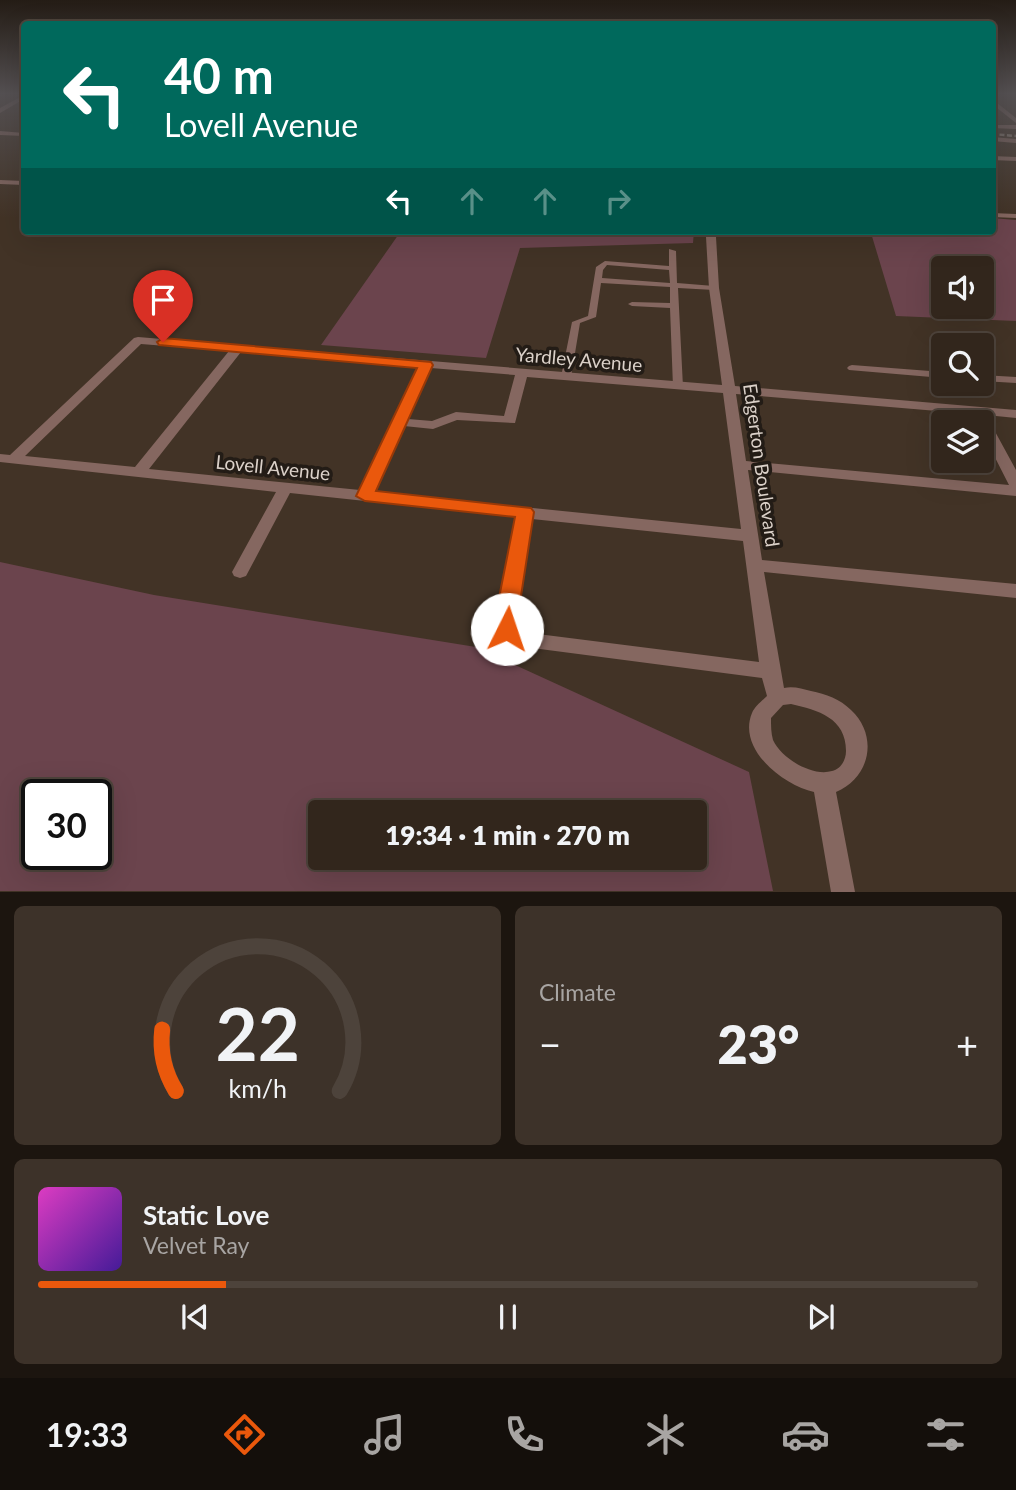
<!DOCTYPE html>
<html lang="en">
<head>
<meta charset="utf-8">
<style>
	:root { --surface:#32261c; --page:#3d3229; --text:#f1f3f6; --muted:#a8a5a3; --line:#4d433b; --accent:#ea580c }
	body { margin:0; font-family:Lato,sans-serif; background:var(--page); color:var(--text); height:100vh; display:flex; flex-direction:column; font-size:26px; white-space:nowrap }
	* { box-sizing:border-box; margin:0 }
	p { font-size:23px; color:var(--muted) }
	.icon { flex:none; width:38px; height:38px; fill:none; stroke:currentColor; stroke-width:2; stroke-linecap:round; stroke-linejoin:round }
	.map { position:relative; height:892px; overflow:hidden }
	.drawer { display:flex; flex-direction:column; gap:14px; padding:14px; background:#1c150f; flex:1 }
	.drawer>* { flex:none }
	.top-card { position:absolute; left:21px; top:21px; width:975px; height:214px; border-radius:7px; box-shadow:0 7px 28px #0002,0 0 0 2px var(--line); background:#00695c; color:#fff; overflow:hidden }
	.buttons { position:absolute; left:931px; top:256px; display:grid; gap:14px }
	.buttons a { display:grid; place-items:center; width:63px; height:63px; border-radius:7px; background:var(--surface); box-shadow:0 7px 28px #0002,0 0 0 2px var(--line); font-size:35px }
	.speed { position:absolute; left:21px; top:779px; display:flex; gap:14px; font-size:35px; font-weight:700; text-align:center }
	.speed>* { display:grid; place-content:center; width:91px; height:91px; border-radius:50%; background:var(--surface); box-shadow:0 7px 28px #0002,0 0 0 2px var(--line); line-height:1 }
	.speed .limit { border:4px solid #111; border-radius:10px; background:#fff; color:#111 }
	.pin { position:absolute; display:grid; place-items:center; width:60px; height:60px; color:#fff; margin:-72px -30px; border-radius:50% 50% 50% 0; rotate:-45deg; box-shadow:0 0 7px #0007 }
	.pin .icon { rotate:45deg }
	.me { position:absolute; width:77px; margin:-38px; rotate:4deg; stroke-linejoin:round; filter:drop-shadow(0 0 5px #0008) }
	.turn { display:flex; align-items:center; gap:24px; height:147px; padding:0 28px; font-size:32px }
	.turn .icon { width:91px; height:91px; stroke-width:2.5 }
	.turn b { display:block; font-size:49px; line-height:60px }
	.lanes { display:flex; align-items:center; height:66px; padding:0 28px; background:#0003; justify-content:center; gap:35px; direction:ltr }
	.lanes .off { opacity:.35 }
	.big { font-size:52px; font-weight:800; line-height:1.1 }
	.drawer .card { flex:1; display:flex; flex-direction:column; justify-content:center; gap:10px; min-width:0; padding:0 24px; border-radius:10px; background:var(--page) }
	.drawer .dial { align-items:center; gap:0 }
	.dial svg { height:182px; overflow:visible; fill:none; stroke:var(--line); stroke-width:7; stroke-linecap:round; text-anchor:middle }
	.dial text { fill:var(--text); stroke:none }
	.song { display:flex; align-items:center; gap:21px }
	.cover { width:84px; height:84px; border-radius:10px; background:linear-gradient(135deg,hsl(310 70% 55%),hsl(260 70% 35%)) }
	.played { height:7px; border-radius:4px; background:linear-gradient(90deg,var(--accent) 20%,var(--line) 20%) }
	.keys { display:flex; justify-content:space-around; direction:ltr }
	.heat { display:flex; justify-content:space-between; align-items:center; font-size:38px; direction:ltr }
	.drawer .tiles { flex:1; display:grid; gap:14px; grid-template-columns:1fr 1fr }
	.card:last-child { grid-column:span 2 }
	.trip { position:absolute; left:308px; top:800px; width:399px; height:70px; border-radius:7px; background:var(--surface); box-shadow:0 7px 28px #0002,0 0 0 2px var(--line); font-weight:800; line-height:70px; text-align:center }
	.tab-bar { display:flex; height:112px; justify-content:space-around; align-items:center; background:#140f0b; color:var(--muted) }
	.tab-bar .icon { width:49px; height:49px }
	.tab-bar .selected { color:var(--accent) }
	.tab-bar b { font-size:32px; color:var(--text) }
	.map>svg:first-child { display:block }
	.green { fill:#6b444d; fill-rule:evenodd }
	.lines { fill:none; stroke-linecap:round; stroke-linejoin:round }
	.service { fill:#856760; fill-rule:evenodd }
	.minor { fill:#856760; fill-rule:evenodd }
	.tertiary { fill:#856760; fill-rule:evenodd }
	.rail { stroke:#90847a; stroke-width:2.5; stroke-dasharray:5 2.5; stroke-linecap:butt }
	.route { fill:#ea580c; stroke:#983908; stroke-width:2 }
	.labels { text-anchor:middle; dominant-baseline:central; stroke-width:7; stroke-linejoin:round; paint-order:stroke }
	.street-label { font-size:19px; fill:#dbd1c9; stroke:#231c16 }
</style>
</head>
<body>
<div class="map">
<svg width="1016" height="892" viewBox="0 0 1016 892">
	<rect width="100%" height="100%" fill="#423326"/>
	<path class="green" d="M992 218 1016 220V321L896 316 871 233 839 231H992ZM943 268H982V306H943Z
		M401 231H694L693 243 520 248 486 358 321 345Z
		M0 562 154 595 476 647 749 772 773 891H0ZM37 794H96V854H37ZM695 812V858H320V812Z"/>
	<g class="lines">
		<path class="service" d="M992 125H1016V129L992 128Z
			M0 131 24 133V136L0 135Z
			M992 137 1016 139V143L992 141Z
			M992 156 1016 157V161L992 160Z
			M992 213 1016 214V218L992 217Z
			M669 249 676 251 677 283 714 286 718 288 714 290 678 288 683 387 681 389H675L673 387 670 308 632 306 628 304 632 302 670 303V287L601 283 596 317 580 323 571 377 569 379H563L561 377 572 322 588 316 596 267 605 261 669 266ZM607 265 669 270 670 283 602 278 603 270Z
			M852 365 943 372V378L849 370 847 368 849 366Z
			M982 375 1016 377V383L982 381Z"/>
		<path class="minor" d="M24 95V99L0 113V108Z
			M0 180 24 181V185L0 184Z
			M711 234 716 237 719 288 735 386 1016 410V418L986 415 1016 470V496L748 470 762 560 1016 584V598L764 572 784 688C794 686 802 689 811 691 826 694 840 699 851 710 879 736 870 778 836 792L855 892H831L814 792C783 785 737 749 752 713 755 706 762 701 767 696L762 678 517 646C503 642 498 631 496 618L516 517 290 493 246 576 240 578 234 576 232 572 276 492 0 462V454L10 455 134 338 138 337 722 385 709 288 706 237ZM141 344 229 351 135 467 25 456ZM241 352 419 367 360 490 149 469ZM431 368 515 375 504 416 456 412 432 421 408 419ZM527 377 723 393 741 529 374 492 404 426 433 429 457 420 515 423ZM736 394 973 414 976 422H982V432L1009 485 746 461ZM532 519 743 541 759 662 522 632 515 626 514 618ZM791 704C818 710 846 718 846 751 846 760 841 769 832 771 812 777 781 758 773 740 771 733 771 726 771 718L783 705Z"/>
		<path class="tertiary" d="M992 99 1016 118V123L992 104Z"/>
		<path class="rail" d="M992 134 1016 136"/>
	</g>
	<linearGradient id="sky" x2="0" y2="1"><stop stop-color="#241c15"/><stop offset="0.43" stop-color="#545052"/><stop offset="1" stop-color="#545052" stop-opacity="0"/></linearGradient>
	<rect width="1016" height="218" fill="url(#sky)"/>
	<path class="route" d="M163 338 431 362 433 365 376 491 531 508 534 512 515 635H500L495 618 515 517 365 501 356 496 417 368 159 345 157 342Z"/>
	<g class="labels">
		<g class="street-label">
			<text transform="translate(579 359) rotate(5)">Yardley Avenue</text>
			<text transform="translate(762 465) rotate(82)">Edgerton Boulevard</text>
			<text transform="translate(273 467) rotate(6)">Lovell Avenue</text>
		</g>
	</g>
</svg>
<div class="buttons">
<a><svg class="icon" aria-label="sound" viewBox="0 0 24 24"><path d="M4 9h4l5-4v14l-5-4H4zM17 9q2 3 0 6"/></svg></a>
<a><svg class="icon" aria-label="search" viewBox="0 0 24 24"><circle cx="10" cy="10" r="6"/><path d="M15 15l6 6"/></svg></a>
<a><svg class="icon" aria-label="layers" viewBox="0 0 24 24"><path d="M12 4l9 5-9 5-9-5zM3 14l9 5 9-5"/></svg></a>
</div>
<div class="speed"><div class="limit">30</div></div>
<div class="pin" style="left:163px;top:342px;background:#d93025"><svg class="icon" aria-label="arrive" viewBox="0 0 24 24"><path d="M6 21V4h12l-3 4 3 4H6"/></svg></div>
<svg class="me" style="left:507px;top:629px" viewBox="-20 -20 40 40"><circle r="19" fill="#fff"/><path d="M0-13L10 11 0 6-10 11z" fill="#ea580c"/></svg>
<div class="trip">19:34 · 1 min · 270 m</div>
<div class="top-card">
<div class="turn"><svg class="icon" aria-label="left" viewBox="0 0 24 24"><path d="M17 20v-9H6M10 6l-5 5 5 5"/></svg><div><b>40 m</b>Lovell Avenue</div></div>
<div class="lanes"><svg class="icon" aria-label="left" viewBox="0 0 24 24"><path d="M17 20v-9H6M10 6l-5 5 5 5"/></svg><svg class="icon off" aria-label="ahead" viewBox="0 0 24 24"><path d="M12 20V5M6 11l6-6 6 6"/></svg><svg class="icon off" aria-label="ahead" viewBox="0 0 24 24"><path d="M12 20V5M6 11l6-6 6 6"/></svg><svg class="icon off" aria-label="right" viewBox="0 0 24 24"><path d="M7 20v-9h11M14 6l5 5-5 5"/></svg></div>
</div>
</div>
<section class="drawer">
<div class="tiles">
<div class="card dial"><svg viewBox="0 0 100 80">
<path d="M14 69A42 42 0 1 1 86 69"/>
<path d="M14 69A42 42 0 0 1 8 42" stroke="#ea580c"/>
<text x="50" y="56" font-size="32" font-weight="700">22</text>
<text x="50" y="72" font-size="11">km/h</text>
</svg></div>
<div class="card"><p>Climate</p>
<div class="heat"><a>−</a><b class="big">23°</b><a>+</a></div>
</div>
<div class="card">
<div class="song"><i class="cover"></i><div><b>Static Love</b><p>Velvet Ray</p></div></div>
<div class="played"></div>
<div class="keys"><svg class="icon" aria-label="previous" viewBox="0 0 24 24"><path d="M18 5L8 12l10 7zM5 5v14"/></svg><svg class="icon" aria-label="pause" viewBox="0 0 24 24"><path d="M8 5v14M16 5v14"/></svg><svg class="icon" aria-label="next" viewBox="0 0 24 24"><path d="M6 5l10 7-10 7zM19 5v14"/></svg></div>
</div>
</div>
</section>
<nav class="tab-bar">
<b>19:33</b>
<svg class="icon selected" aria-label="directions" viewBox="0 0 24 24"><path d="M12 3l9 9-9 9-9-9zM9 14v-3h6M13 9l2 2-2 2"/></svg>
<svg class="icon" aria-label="music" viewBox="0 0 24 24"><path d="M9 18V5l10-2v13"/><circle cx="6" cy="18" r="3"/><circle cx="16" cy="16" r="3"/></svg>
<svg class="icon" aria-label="phone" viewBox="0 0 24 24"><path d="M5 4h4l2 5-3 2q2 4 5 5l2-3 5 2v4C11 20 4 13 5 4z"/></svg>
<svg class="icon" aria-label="climate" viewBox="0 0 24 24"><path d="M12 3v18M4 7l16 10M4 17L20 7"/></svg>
<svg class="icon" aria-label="car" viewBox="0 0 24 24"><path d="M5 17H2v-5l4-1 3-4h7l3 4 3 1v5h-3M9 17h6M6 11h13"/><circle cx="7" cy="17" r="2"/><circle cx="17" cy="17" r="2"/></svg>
<svg class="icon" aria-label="filters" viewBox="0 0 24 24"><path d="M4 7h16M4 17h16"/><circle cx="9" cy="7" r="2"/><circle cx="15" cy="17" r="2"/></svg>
</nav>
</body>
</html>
